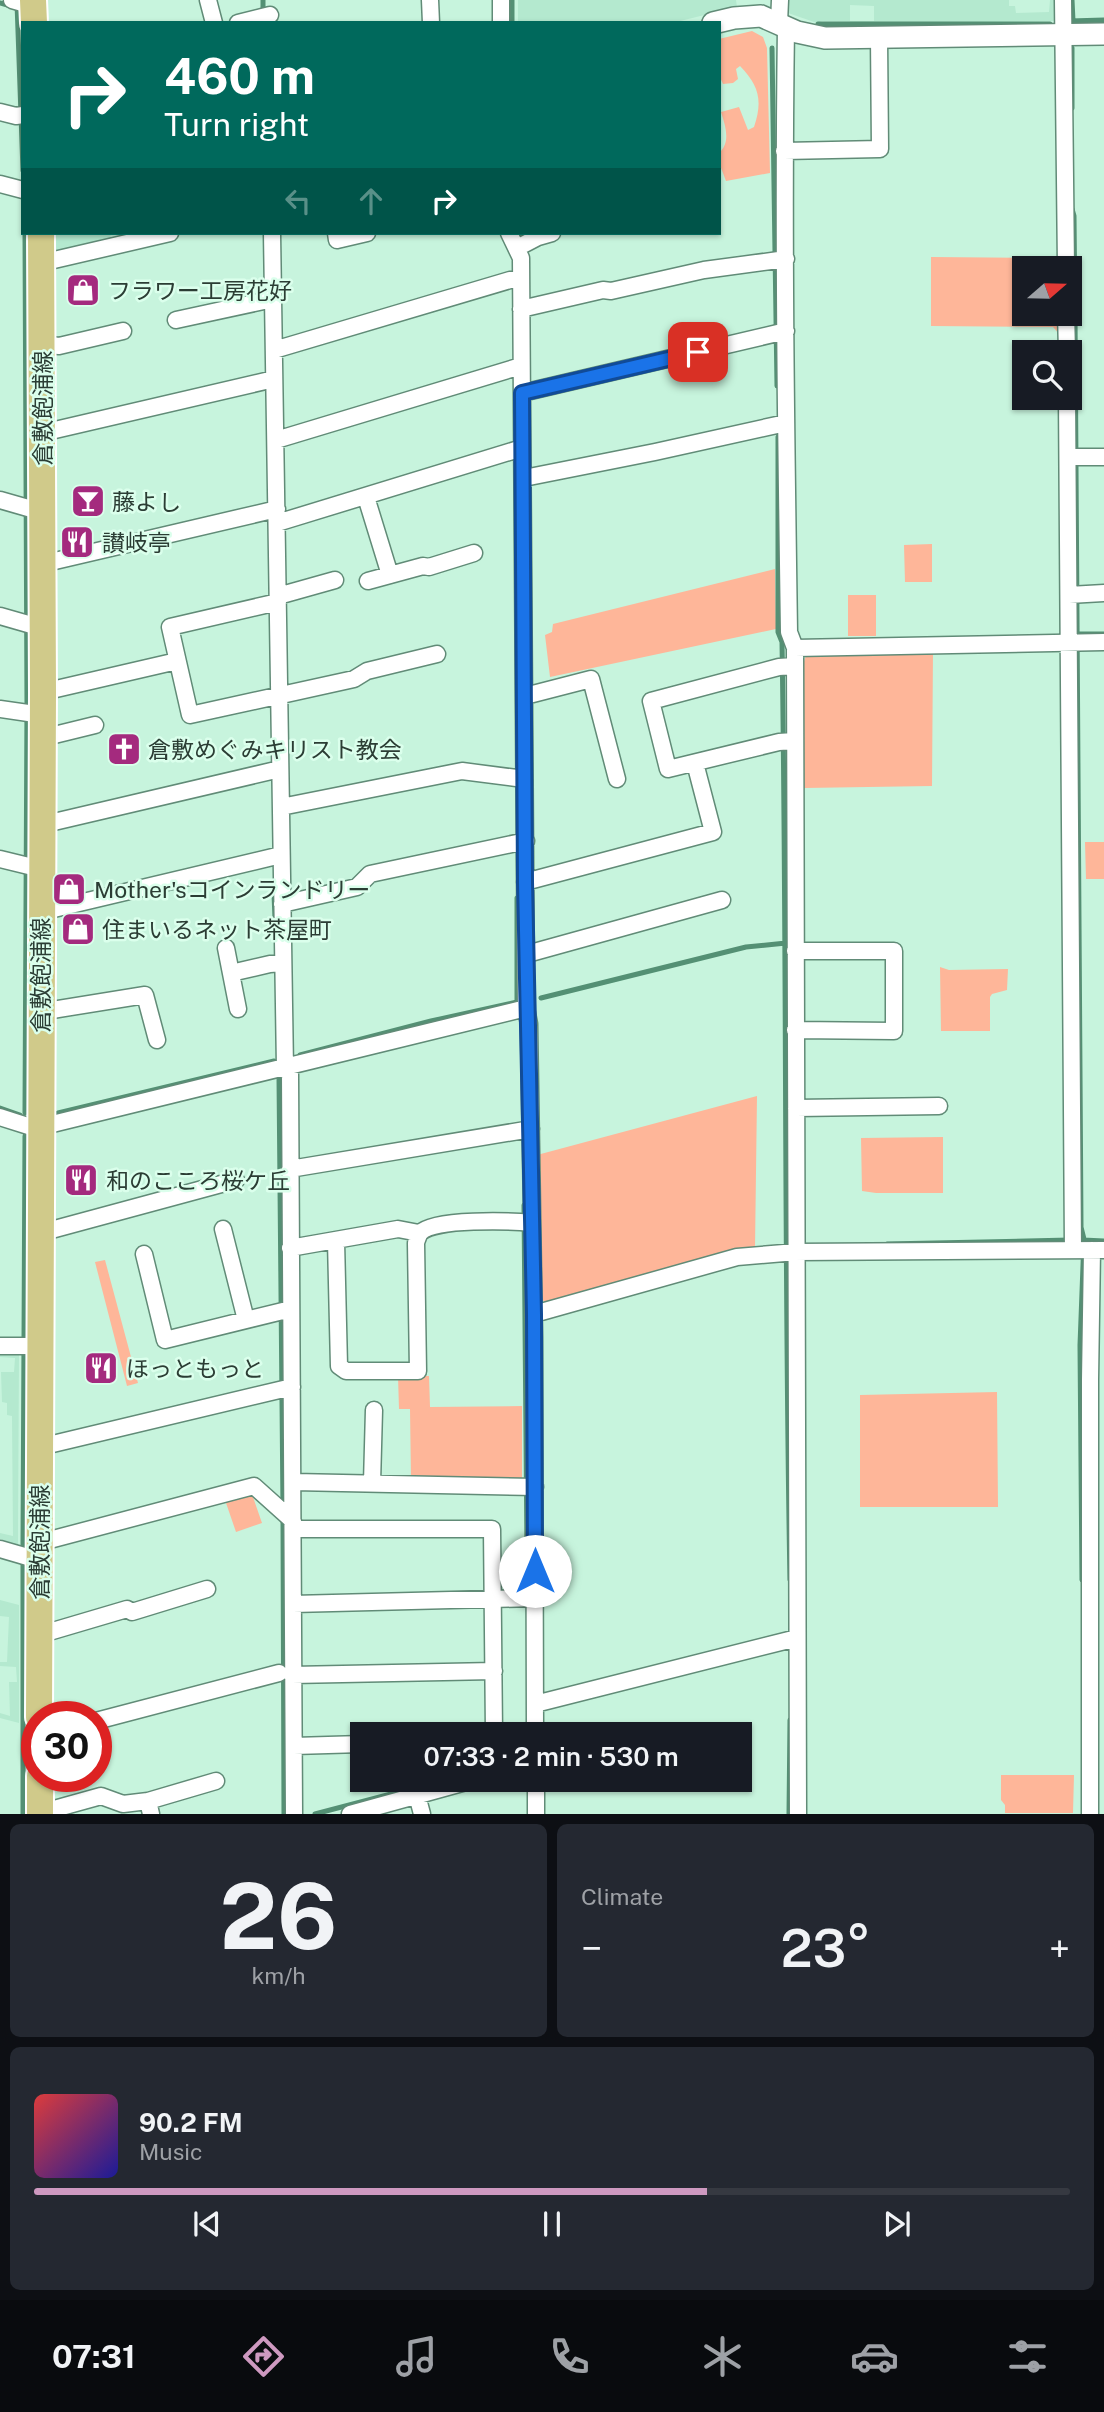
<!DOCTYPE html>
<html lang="en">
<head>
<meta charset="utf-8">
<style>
	:root { --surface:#171b24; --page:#242831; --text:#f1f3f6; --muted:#9ea1a6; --line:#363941; --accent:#ce99c0 }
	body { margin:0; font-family:"Public Sans","Noto Sans JP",sans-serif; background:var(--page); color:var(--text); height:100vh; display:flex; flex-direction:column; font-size:26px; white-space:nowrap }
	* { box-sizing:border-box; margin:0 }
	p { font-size:23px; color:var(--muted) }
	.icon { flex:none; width:38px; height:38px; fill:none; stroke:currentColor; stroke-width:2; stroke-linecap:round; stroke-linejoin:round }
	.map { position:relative; height:1814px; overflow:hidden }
	.panel { display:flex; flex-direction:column; gap:10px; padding:10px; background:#0d0f14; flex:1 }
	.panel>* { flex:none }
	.top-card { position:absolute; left:21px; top:21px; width:700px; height:214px; border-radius:0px; box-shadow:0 2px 5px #0004; background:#00695c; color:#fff; overflow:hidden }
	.needle { width:46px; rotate:70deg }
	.buttons { position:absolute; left:1012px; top:256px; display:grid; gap:14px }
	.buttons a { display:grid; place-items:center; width:70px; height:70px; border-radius:0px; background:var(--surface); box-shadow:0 2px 5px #0004; font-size:35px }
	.speed { position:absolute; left:21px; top:1701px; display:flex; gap:14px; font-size:35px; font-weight:700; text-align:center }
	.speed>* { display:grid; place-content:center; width:91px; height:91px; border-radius:50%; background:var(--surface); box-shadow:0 2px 5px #0004; line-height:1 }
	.speed .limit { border:10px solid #d22; background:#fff; color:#111 }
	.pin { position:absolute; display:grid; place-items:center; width:60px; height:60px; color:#fff; margin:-30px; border-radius:14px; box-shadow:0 4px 10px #0006 }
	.me { position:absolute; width:77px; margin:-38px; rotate:0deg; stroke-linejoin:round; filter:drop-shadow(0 0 5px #0008) }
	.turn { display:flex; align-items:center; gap:24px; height:147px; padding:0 28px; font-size:32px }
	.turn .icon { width:91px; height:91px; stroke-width:2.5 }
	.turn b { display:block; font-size:49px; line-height:60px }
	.lanes { display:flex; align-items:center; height:66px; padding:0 28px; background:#0003; justify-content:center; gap:35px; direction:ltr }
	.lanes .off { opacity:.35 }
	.big { font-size:52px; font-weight:600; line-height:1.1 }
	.panel .widget { flex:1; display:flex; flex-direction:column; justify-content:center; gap:10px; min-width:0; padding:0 24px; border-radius:10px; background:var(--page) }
	.panel .dial { align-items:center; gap:0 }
	.dial b { font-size:91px; line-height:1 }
	.song { display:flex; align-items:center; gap:21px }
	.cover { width:84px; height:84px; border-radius:10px; background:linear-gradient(135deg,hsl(0 70% 55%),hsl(240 70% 35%)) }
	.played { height:7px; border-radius:4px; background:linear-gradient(90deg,var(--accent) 65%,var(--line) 65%) }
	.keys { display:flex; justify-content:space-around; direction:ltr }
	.heat { display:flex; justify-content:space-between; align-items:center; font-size:38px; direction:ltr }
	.panel .tiles { flex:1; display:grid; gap:10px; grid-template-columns:1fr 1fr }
	.widget:last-child { grid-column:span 2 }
	.trip { position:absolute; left:350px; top:1722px; width:402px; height:70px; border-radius:0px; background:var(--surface); box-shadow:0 2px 5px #0004; font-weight:600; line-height:70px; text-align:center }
	.menu { display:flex; height:112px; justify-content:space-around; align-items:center; background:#090b0e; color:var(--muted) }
	.menu .icon { width:49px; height:49px }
	.menu .on { color:var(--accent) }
	.menu b { font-size:32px; color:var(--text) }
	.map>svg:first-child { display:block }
	.built { fill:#b4e9cf; fill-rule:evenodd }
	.green { fill:#feb699 }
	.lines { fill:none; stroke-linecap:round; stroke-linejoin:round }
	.stream { stroke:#549074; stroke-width:5 }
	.minor-casing { stroke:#618b77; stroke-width:19 }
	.tertiary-casing { stroke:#618b77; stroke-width:24 }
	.primary-casing { stroke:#fff; stroke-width:30 }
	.minor { stroke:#fff; stroke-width:16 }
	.tertiary { stroke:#fff; stroke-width:21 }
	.primary { stroke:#d0ca8a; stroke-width:26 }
	.route-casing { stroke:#114b97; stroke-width:18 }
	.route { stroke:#1a73e8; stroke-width:12 }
	.labels { text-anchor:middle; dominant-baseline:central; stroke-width:5; stroke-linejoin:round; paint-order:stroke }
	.poi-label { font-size:23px; fill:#2b3d34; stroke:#dbffec; text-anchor:start }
	.street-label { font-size:23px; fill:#2b3d34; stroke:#dbffec }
</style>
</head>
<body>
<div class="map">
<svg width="1104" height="1814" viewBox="0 0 1104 1814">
	<rect width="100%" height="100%" fill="#c7f4dd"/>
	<path class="built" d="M518 0H736L737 7 672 23H518Z
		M788 0H1009V6H1015L1016 13 1049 12 1050 0H1057L1056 21 904 23 822 21 817 23 788 13ZM850 5 874 6V21H850Z
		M51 233H110L112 242 52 254Z
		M0 1353H19L18 1545 0 1539V1533L13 1536 12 1416 7 1415V1403L2 1402 1 1372H14L15 1358 0 1357Z
		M0 1600 19 1605V1723L0 1718V1713L10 1716 9 1682H17L16 1667 0 1666V1662H7L9 1617 0 1616Z"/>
	<path class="green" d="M752 31 763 37 767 48 770 173 726 181 720 165V152C731 141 725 125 721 112L739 107 748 130 754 127C763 100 759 86 740 66L736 69 738 79 733 83 723 84 719 75V39Z
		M931 257 1060 258V268H1024V313H1061V336L1053 327 931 326Z
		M932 544V582H905L904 545Z
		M775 569 776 629 550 677 545 635 552 632 553 624Z
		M848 595H876V636H848Z
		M933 651 932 786 804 788 803 664 806 656Z
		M1085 842H1104V879H1086Z
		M940 967 949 970 1008 969 1007 990 992 994 990 997V1031H941Z
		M757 1096 755 1248 546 1303 538 1296 537 1155Z
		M943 1137V1193H876L862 1191 861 1138Z
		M105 1260 138 1383 127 1386 95 1262Z
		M398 1376H429L430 1407 522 1406V1478L411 1479 410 1409H399Z
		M997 1392 998 1507H860V1395Z
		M243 1494 253 1497 262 1523 236 1532 225 1500Z
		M1001 1775H1074L1073 1813H1005V1805L1001 1800Z"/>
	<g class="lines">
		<path class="stream" d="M263 0V14
			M512 0V23
			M1072 0 1073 21
			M0 3 11 6
			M17 3 23 171
			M1070 21 1104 20
			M818 24H1050
			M772 48 777 386
			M1072 48V108
			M1072 209 1074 216 1075 315 1081 1227 1084 1239 1080 1345 1082 1580
			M778 437V632L782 642C787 955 784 1268 790 1580
			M1078 634H1104
			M274 894 275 919
			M541 998 746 947 786 943
			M300 1055 431 1021 517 1002V898
			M279 1077 283 1508
			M0 1108 20 1115
			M25 1113 27 705 25 233
			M58 1113 274 1061
			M524 1205 527 1552
			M1083 1240 1104 1241
			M887 1244 1070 1240
			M283 1518 284 1814
			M23 1545 25 1136
			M23 1564V1814
			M315 1814 444 1780
			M789 1814 790 1720"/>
		<g class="minor-casing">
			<path id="minor" d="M12 0 33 6
				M208 0 214 23
				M430 0 431 23
				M501 0V23
				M1063 0 1066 268
				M238 23 270 15
				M779 23 780 0
				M786 27C783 229 786 431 789 632L795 648 798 1814
				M0 112 16 116 23 115
				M784 151 880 149 879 38
				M0 184 23 190
				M272 233 285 1069 290 1074 294 1814
				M336 233 337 240 367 233
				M509 233 521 258 526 1008 529 1024 534 1338 535 1734
				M517 248 538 237 552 233
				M41 263 170 233
				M521 309 603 290 611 291 704 270 786 259
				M1066 313 1067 352
				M176 320 273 299
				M42 344 59 346 123 331
				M274 350 510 280 521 279
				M522 393 786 331
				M1067 397 1073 1250
				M42 433 274 379
				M276 440 521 366
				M1068 457H1104
				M524 478 655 452 786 423
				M366 497 390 575
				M0 500 42 512
				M277 523 522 448
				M42 564 277 509
				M368 581 423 566 429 567 474 553
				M1069 595 1104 593
				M278 596 335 580
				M278 602 170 627 190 715 354 679 367 671 437 654
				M0 616 42 628
				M795 648 1104 642
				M43 692 177 661
				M525 696 591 679 617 779
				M0 709 42 715
				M42 738 95 725
				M794 741 779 742 668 769 651 701 779 667 794 666
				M281 807 462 771 524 779
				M41 825 280 769
				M0 859 41 869
				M525 882 713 832 695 763
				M282 904 357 887 370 874 526 841
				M41 912 281 855
				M226 948 238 1009
				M795 951H894V1031L795 1030
				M527 954 722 900
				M231 973 270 964 283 963
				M40 1012 145 995 157 1040
				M796 1108 939 1106
				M0 1117 28 1126 40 1127 526 1008
				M290 1169 531 1129
				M223 1229 246 1320
				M40 1233 236 1180
				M336 1241 339 1366 346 1371H418L416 1243C416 1242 419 1234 420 1233 434 1218 511 1221 532 1223
				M290 1248 398 1229 419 1233
				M144 1254 165 1340 291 1309
				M534 1314 737 1257 796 1252 1104 1250
				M0 1346H40
				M40 1447 292 1387
				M294 1482 535 1487
				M372 1483 374 1410
				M293 1529H492L494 1734
				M38 1543 254 1486 293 1521
				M0 1549 38 1560
				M293 1604 535 1598
				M39 1635 127 1609 132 1612 207 1589
				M292 1675 494 1671
				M535 1704 797 1638
				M96 1721 279 1673
				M294 1746 362 1744
				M536 1780V1814
				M417 1795 422 1814
				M40 1813 101 1796 123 1804 148 1801
				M151 1814 148 1801 216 1781
				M350 1814 473 1780
				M1090 1814V1380L1092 1250"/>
		</g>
		<g class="tertiary-casing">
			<path id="tertiary" d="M713 23 734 18 761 16 797 32 825 38 1104 34"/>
		</g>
		<g class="primary-casing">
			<path id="primary" d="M33 0 34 23
				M39 1717 43 692 41 233
				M40 1776V1814"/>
		</g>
		<use href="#minor" class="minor"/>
		<use href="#tertiary" class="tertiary"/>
		<use href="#primary" class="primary"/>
	</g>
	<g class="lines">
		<g class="route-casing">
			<path id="route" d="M535 1571 534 1314 525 882 522 393 698 352"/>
		</g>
		<use href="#route" class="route"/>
	</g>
	<defs>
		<g id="shop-square" transform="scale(1.75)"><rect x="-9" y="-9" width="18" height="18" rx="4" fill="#a42a7e" stroke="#dbffec"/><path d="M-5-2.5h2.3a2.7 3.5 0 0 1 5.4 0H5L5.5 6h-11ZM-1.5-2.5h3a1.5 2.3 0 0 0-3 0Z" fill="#fff"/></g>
		<g id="bar-square" transform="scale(1.75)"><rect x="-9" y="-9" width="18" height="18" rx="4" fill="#a42a7e" stroke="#dbffec"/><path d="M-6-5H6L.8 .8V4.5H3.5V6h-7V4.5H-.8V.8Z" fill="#fff"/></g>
		<g id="restaurant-square" transform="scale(1.75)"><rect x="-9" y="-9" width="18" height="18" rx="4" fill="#a42a7e" stroke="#dbffec"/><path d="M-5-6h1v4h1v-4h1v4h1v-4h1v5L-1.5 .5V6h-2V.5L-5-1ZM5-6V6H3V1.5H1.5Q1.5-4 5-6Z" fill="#fff"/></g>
		<g id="church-square" transform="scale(1.75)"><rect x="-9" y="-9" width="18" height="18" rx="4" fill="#a42a7e" stroke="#dbffec"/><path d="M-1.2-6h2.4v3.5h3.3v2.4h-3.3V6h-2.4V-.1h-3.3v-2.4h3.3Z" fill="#fff"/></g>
	</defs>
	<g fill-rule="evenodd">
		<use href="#shop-square" x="83" y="290"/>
		<use href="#bar-square" x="88" y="501"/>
		<use href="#restaurant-square" x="77" y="542"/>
		<use href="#church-square" x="124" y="749"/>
		<use href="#shop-square" x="69" y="889"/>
		<use href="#shop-square" x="78" y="929"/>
		<use href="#restaurant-square" x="81" y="1180"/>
		<use href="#restaurant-square" x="101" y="1368"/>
	</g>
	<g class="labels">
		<g class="poi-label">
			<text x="108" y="290">フラワー工房花好</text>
			<text x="112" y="501">藤よし</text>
			<text x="102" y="542">讃岐亭</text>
			<text x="148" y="749">倉敷めぐみキリスト教会</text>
			<text x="94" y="889">Mother'sコインランドリー</text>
			<text x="102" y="929">住まいるネット茶屋町</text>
			<text x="106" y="1180">和のこころ桜ケ丘</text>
			<text x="126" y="1368">ほっともっと</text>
		</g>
		<g class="street-label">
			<text transform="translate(42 408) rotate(-90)">倉敷飽浦線</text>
			<text transform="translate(40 975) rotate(-90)">倉敷飽浦線</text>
			<text transform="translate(39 1542) rotate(-90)">倉敷飽浦線</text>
		</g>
	</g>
</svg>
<div class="buttons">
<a><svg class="needle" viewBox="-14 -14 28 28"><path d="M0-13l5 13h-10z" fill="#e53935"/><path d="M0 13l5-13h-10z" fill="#9ea1a6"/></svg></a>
<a><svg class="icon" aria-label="search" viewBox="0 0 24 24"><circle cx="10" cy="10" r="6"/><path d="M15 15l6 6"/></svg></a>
</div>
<div class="speed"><div class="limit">30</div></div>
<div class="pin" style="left:698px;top:352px;background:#d93025"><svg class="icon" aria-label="arrive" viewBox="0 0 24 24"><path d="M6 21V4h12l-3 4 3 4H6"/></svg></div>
<svg class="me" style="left:535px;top:1571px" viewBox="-20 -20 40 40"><circle r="19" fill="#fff"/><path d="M0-13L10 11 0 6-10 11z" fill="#1a73e8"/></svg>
<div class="trip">07:33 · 2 min · 530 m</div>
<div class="top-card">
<div class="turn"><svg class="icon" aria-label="right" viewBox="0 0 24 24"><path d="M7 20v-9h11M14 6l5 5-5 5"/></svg><div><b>460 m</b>Turn right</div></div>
<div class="lanes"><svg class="icon off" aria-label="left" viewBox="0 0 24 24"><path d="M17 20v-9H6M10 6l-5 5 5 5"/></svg><svg class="icon off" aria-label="ahead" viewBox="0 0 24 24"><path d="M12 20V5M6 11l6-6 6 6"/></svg><svg class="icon" aria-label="right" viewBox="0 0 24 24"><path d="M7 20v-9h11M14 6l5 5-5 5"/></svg></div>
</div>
</div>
<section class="panel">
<div class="tiles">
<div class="widget dial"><b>26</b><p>km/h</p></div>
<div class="widget"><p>Climate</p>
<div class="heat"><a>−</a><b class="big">23°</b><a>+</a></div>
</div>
<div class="widget">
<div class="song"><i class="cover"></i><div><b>90.2 FM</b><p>Music</p></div></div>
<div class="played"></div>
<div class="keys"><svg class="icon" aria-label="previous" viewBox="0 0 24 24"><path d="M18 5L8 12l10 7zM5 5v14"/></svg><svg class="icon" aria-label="pause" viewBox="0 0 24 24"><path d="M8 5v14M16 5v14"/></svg><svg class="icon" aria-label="next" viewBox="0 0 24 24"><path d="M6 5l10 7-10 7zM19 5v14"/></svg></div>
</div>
</div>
</section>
<nav class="menu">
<b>07:31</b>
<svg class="icon on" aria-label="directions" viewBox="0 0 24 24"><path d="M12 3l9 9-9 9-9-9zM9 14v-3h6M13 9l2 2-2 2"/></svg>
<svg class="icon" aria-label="music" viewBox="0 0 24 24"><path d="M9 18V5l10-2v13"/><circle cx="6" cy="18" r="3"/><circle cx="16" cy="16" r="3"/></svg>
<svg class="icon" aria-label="phone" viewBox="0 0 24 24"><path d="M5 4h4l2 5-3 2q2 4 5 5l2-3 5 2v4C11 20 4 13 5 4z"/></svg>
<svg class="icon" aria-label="climate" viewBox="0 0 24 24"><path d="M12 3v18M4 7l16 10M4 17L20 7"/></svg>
<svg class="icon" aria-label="car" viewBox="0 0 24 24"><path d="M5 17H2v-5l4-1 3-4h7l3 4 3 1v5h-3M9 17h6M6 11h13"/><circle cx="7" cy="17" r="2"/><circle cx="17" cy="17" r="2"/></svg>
<svg class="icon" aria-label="filters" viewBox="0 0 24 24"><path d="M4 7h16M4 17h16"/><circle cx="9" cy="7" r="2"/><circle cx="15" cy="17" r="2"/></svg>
</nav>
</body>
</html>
